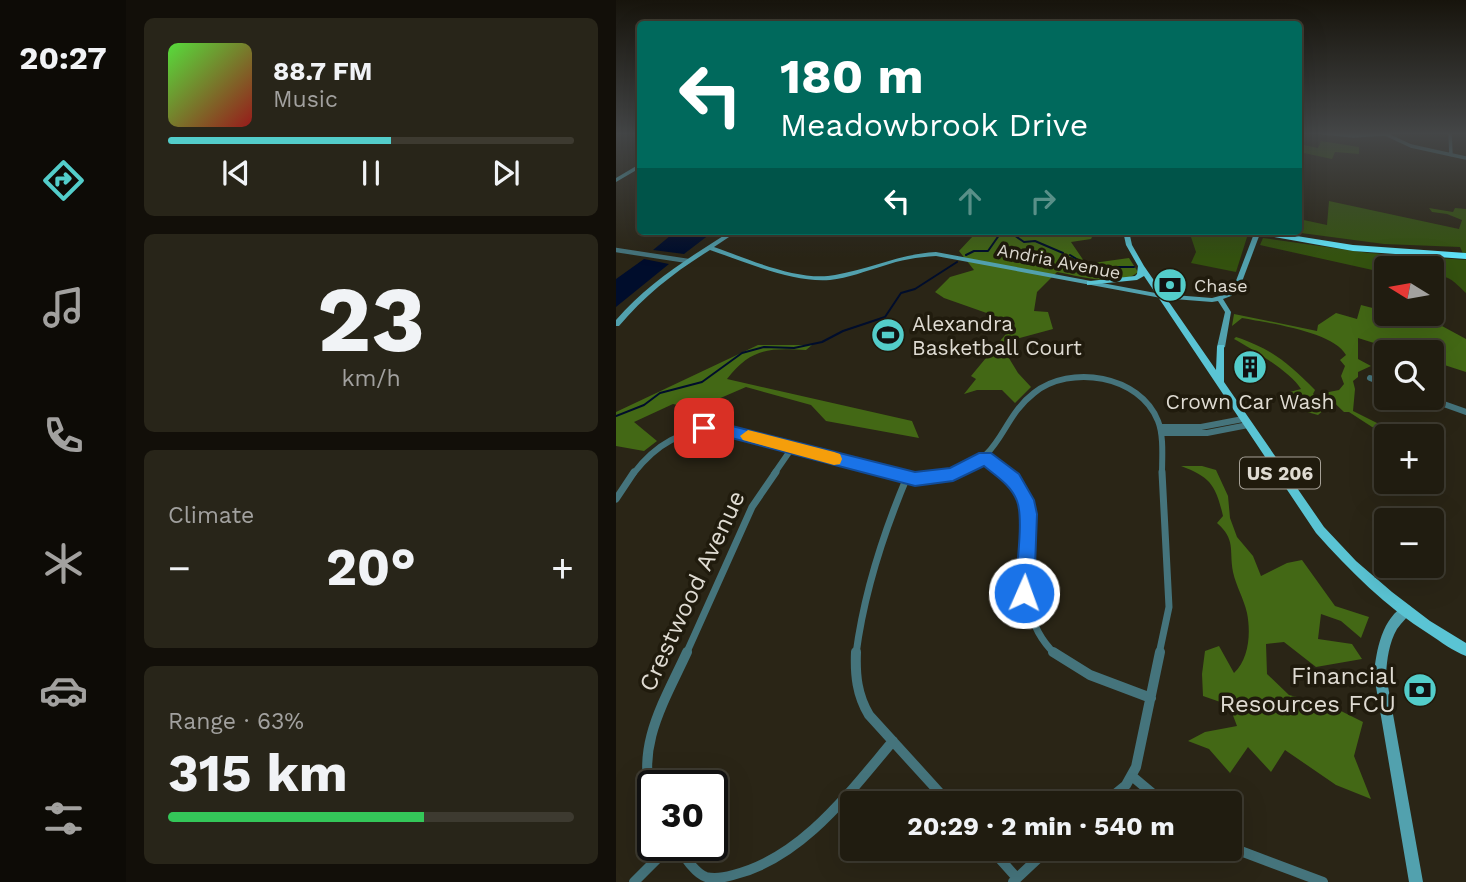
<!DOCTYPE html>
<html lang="en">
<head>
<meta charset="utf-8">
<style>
	:root { --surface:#201c10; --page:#282519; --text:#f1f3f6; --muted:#a2a19f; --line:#3d3a30; --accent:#53cdca }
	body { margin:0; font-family:"Work Sans",sans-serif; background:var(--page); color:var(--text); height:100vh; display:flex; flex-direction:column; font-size:26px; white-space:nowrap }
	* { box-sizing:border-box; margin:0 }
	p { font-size:23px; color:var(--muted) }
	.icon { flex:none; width:38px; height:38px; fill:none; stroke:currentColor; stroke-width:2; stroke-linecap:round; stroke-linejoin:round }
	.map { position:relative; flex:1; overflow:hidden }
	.details { display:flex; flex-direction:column; gap:18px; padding:18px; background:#120f09; width:490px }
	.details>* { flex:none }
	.banner { position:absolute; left:21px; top:21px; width:665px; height:214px; border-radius:7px; box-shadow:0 7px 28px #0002,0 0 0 2px var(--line); background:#00695c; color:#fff; overflow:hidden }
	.needle { width:46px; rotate:281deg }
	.tools { position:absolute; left:758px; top:256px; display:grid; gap:14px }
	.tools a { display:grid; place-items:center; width:70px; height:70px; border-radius:7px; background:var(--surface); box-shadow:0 7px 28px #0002,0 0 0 2px var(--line); font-size:35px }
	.speed { position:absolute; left:21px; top:770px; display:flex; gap:14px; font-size:35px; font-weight:700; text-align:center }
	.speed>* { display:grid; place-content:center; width:91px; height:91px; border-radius:50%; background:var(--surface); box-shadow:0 7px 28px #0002,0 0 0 2px var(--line); line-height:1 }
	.speed .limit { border:4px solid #111; border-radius:10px; background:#fff; color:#111 }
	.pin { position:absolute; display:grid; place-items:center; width:60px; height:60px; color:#fff; margin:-30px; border-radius:14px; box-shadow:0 4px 10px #0006 }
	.me { position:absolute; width:77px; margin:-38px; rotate:2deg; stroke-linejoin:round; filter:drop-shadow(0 0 5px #0008) }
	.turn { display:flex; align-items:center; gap:24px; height:147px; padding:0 28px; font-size:32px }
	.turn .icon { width:91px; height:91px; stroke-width:2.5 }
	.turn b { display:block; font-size:49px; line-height:60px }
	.lanes { display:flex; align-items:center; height:66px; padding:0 28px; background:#0003; justify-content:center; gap:35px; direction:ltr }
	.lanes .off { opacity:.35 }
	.big { font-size:52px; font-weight:700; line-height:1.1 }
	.details .widget { flex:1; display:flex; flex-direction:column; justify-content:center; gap:10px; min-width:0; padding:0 24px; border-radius:10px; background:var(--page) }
	.details .dial { align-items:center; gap:0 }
	.dial b { font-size:91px; line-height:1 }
	.song { display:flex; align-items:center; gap:21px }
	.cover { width:84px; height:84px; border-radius:10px; background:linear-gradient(135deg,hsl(110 70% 55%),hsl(0 70% 35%)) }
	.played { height:7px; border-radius:4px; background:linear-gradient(90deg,var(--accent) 55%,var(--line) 55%) }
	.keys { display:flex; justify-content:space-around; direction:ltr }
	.heat { display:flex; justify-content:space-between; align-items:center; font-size:38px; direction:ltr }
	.charge { height:10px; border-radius:5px; background:linear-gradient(90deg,#34c759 63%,var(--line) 0) }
	.trip { position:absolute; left:224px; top:791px; width:402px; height:70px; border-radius:7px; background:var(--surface); box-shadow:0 7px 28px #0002,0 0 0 2px var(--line); font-weight:700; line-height:70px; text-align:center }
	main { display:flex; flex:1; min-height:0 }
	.tabs { display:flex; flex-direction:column; width:126px; justify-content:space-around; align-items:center; background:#0d0b06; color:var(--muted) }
	.tabs .icon { width:49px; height:49px }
	.tabs .current { color:var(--accent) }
	.tabs b { font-size:32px; color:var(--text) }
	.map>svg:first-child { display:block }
	.green { fill:#34520f }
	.forest { fill:#436815 }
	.water { fill:#000d2c }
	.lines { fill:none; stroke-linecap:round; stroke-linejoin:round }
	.stream { stroke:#000d2c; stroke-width:2 }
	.street-far4 { stroke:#45747c; stroke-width:3.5 }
	.street-far3 { stroke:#45747c; stroke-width:4.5 }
	.street-far2 { stroke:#45747c; stroke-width:6 }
	.street-far1 { stroke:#45747c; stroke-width:7 }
	.street { stroke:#45747c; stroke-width:10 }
	.secondary { fill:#52a1ae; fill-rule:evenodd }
	.primary { fill:#5ac4d4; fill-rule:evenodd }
	.highway { fill:#60e3f8; fill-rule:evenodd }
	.route { fill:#1a73e8; stroke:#114b97; stroke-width:2 }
	.slow { fill:#f59e0b }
	.labels { text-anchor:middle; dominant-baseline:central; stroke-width:7; stroke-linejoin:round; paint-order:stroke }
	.far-street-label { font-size:18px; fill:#dfdbd2; stroke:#201b0d }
	.far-poi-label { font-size:18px; fill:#dfdbd2; stroke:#201b0d; text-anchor:start }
	.shield { fill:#201b0d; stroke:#a6a197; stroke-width:2 }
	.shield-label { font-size:19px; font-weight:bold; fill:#dfdbd2 }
	.poi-label { font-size:21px; fill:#dfdbd2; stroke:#201b0d; text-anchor:start }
	.near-street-label { font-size:24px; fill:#dfdbd2; stroke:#201b0d }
	.near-poi-label { font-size:24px; fill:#dfdbd2; stroke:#201b0d; text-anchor:end }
</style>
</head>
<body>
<main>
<nav class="tabs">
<b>20:27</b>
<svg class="icon current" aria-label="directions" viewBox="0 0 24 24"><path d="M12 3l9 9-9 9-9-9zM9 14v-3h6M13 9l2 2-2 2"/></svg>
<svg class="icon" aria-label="music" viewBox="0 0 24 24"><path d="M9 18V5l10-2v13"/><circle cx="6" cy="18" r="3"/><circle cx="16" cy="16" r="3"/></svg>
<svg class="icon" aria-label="phone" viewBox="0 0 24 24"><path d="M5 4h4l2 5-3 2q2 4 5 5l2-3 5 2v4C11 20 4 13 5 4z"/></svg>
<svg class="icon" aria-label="climate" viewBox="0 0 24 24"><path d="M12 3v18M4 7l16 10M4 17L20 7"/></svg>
<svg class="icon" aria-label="car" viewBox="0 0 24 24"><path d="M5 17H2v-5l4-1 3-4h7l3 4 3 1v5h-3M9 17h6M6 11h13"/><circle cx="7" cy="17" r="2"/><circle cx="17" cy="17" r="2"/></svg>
<svg class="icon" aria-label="filters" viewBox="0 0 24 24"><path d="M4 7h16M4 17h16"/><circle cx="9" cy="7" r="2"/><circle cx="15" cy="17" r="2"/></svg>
</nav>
<section class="details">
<div class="widget">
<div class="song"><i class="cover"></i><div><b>88.7 FM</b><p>Music</p></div></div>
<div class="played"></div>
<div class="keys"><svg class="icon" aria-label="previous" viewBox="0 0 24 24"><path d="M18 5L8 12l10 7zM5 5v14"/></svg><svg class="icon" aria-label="pause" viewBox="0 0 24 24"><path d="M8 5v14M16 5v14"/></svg><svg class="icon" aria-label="next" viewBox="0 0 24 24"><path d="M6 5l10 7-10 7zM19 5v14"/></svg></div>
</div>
<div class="widget dial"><b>23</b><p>km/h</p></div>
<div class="widget"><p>Climate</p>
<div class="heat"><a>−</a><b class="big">20°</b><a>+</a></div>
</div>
<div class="widget"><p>Range · 63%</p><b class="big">315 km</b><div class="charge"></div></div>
</section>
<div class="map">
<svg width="850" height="882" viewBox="0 0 850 882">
	<rect width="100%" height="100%" fill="#2a2516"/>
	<path class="green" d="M705 141 743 147V154L719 152 716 159 683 152V144L702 148Z
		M713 201 843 229 846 220 831 214 816 212 813 208 837 212 839 208 850 209V293C838 282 835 276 818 275L819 287 816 286V268H770V273L644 245 647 238 753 253 850 260 844 247 768 244 670 231H682L683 219 711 225Z
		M558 231H619L632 234 620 272 575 263 580 252 575 237Z"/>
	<path class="forest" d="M366 231H479L475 239 455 242 470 264 513 258 522 272C505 288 462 276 441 272L421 292 418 311 432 312 437 329 393 341 388 350 402 373 415 387 399 403 386 390H361L348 394 360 379 355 376 399 323 328 298 319 292 334 277 358 270 343 251 357 236Z
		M745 305 826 326 850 339V372L816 361V352H787L742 338V359L755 366 742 372V377L737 381 739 389 737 411 787 436H770L733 412H728L708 393 723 390 728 384 725 376 729 366 724 360 730 355C718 332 653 323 626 318L616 326 618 314 701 331 702 325 720 313 741 319Z
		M620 337C656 349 672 363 699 390L697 394 709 409 702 415 691 412 686 401 668 400 670 393 685 389C675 372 636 349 618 339Z
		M142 345H196L190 350C153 348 135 348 111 379L296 421 303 438 210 421 195 405 130 387 79 409 57 404 18 422 41 441 28 451 0 446V412Z
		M565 466H586L600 470 612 496 614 518 621 537 637 556 645 576 671 563 686 560 719 606 753 617 745 638 725 621 705 614 702 639 736 644 746 659 700 667 668 642 650 644 651 674 673 695 715 706 747 722 738 756 755 799 720 785 669 750 655 772 632 747 614 773 593 749 572 741 589 732 621 726 613 705 587 696 586 674 589 651 603 646 618 673C633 659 635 633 631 613 628 599 620 586 617 572 613 549 620 540 601 523L607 516C600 486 595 477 565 466Z"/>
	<path class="water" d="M60 231H98L68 254 37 250Z
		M28 259 53 264 0 307V279Z"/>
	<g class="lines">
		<path class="stream" d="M392 231 408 242 419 241 447 253
			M601 231 617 233
			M350 255 358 251H372L386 231
			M454 255 474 267H518
			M0 416 28 405 44 393 86 382 126 353 148 347 178 348 206 342 227 331 269 317 285 293 299 289 341 262"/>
		<path class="street-far4" d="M708 133 737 136 769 134
			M767 133 795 146 850 158
			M834 133 835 155"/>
		<path class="street-far3" d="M0 250 72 261"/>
		<path class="street-far2" d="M754 378 770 384
			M808 397 850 412
			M544 427H585L627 419
			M545 433H591L632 425
			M369 458 391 474
			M17 474C40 444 66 429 104 429L274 474
			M158 474 176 448
			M336 474C388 458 383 420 418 393 454 364 524 375 542 421 548 436 546 458 546 474"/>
		<path class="street-far1" d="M267 472 306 479 342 472
			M389 472C442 516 379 596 439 654
			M0 499 18 472
			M70 654 136 507 160 472
			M240 654C248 592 267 534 291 477
			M543 654 553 607 546 472"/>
		<path class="street" d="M240 652C239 675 241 695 253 715L333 803
			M437 652 474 675 535 698
			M517 777 548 803
			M37 801C18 748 49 700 71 652
			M488 803 510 785 520 767 544 652
			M61 845C68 855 78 873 90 877 98 879 110 877 117 875 186 858 233 793 277 741
			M614 847 707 882
			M375 849 400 877
			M18 882 55 845
			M397 882 432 849"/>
		<path class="secondary" d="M22 165H24V168L0 182V178Z
			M115 231H122L98 247C132 259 183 282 219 275 254 269 284 254 320 252L545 294 596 298 611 294 618 286 639 231H645L624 287 615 296 607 299 615 312 609 347 605 349 601 347 609 312 602 301 596 302 545 298 320 256C301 257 284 260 267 266 250 271 232 278 214 280 176 283 130 262 94 250 60 271 29 295 3 326H0V320C33 282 74 257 115 231Z
			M790 605 794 606 796 610C792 617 786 622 781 629 773 643 771 659 770 675L807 882H793L758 675C760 651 766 617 790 605Z"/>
		<path class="primary" d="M507 231H513L516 245 528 266 600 370 601 347 602 345H608V382L708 527 740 561 776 592 814 621 850 643V656C837 651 825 642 813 634 770 607 734 571 700 533L528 276 521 280 471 285V281H474L519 276 521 274 522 266 510 245Z"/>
		<path class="highway" d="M631 231H650L737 245 850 253V259L737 251 635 233Z"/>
	</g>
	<linearGradient id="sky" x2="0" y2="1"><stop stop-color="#17140c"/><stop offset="0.52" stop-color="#444647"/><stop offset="1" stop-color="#444647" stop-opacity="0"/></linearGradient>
	<rect width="850" height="257" fill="url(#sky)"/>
	<path class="route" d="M88 422 104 423 299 472 334 468 363 453H375L403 474 418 500 421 514 418 593 415 600 408 603 401 600 399 593C400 571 408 519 401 501 395 485 380 476 368 466L337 481 299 486 104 435 83 433 81 428Z"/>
	<path class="slow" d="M132 430 218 452 224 454 226 459 224 464 218 465 127 440 124 436Z"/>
	<defs>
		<g id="bank-disc" transform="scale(1.75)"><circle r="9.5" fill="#53cdca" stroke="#201b0d"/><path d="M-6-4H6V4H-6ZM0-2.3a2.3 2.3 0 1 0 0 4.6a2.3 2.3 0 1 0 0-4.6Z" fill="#111"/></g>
		<g id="stadium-disc" transform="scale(1.75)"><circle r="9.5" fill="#53cdca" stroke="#201b0d"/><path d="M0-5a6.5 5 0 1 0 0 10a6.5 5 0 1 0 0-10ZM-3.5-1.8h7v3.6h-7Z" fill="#111"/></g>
		<g id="building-disc" transform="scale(1.75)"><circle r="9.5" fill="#53cdca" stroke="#201b0d"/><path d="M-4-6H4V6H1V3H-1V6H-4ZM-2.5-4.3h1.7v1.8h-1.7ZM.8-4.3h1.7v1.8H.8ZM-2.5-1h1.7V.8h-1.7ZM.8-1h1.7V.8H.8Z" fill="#111"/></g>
	</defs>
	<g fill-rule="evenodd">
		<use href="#bank-disc" x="554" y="285"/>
		<use href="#stadium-disc" x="272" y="335"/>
		<use href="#building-disc" x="634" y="367"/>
		<use href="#bank-disc" x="804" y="690"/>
	</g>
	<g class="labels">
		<g class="far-street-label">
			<text transform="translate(443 261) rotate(11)">Andria Avenue</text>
		</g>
		<g class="far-poi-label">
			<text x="578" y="285">Chase</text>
		</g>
		<rect class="shield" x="624" y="457.5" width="80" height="31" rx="5"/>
		<g class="shield-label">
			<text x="664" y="473">US 206</text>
		</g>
		<g class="poi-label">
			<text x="296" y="323">Alexandra<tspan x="296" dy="24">Basketball Court</tspan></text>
			<text x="634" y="401" text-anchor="middle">Crown Car Wash</text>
		</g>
		<g class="near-street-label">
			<text transform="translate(76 591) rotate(-65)">Crestwood Avenue</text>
		</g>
		<g class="near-poi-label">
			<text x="780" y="676">Financial<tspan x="780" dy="28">Resources FCU</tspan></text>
		</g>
	</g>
</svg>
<div class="tools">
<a><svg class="needle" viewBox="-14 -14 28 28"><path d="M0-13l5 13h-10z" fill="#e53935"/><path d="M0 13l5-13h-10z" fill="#a2a19f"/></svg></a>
<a><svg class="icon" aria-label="search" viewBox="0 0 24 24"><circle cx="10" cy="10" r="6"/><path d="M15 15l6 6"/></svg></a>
<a>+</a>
<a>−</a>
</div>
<div class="speed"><div class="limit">30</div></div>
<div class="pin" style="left:88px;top:428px;background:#d93025"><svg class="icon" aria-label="arrive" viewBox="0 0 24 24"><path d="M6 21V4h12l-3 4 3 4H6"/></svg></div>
<svg class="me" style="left:408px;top:593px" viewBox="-20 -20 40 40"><circle r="17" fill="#1a73e8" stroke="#fff" stroke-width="3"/><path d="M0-11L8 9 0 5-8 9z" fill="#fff"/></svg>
<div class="trip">20:29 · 2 min · 540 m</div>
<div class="banner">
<div class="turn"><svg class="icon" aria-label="left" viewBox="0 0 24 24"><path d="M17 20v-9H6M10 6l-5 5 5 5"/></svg><div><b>180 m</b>Meadowbrook Drive</div></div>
<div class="lanes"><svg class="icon" aria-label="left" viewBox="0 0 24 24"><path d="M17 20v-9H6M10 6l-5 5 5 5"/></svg><svg class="icon off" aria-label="ahead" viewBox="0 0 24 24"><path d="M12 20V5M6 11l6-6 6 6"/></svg><svg class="icon off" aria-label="right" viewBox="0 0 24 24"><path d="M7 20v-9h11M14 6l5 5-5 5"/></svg></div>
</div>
</div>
</main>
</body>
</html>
